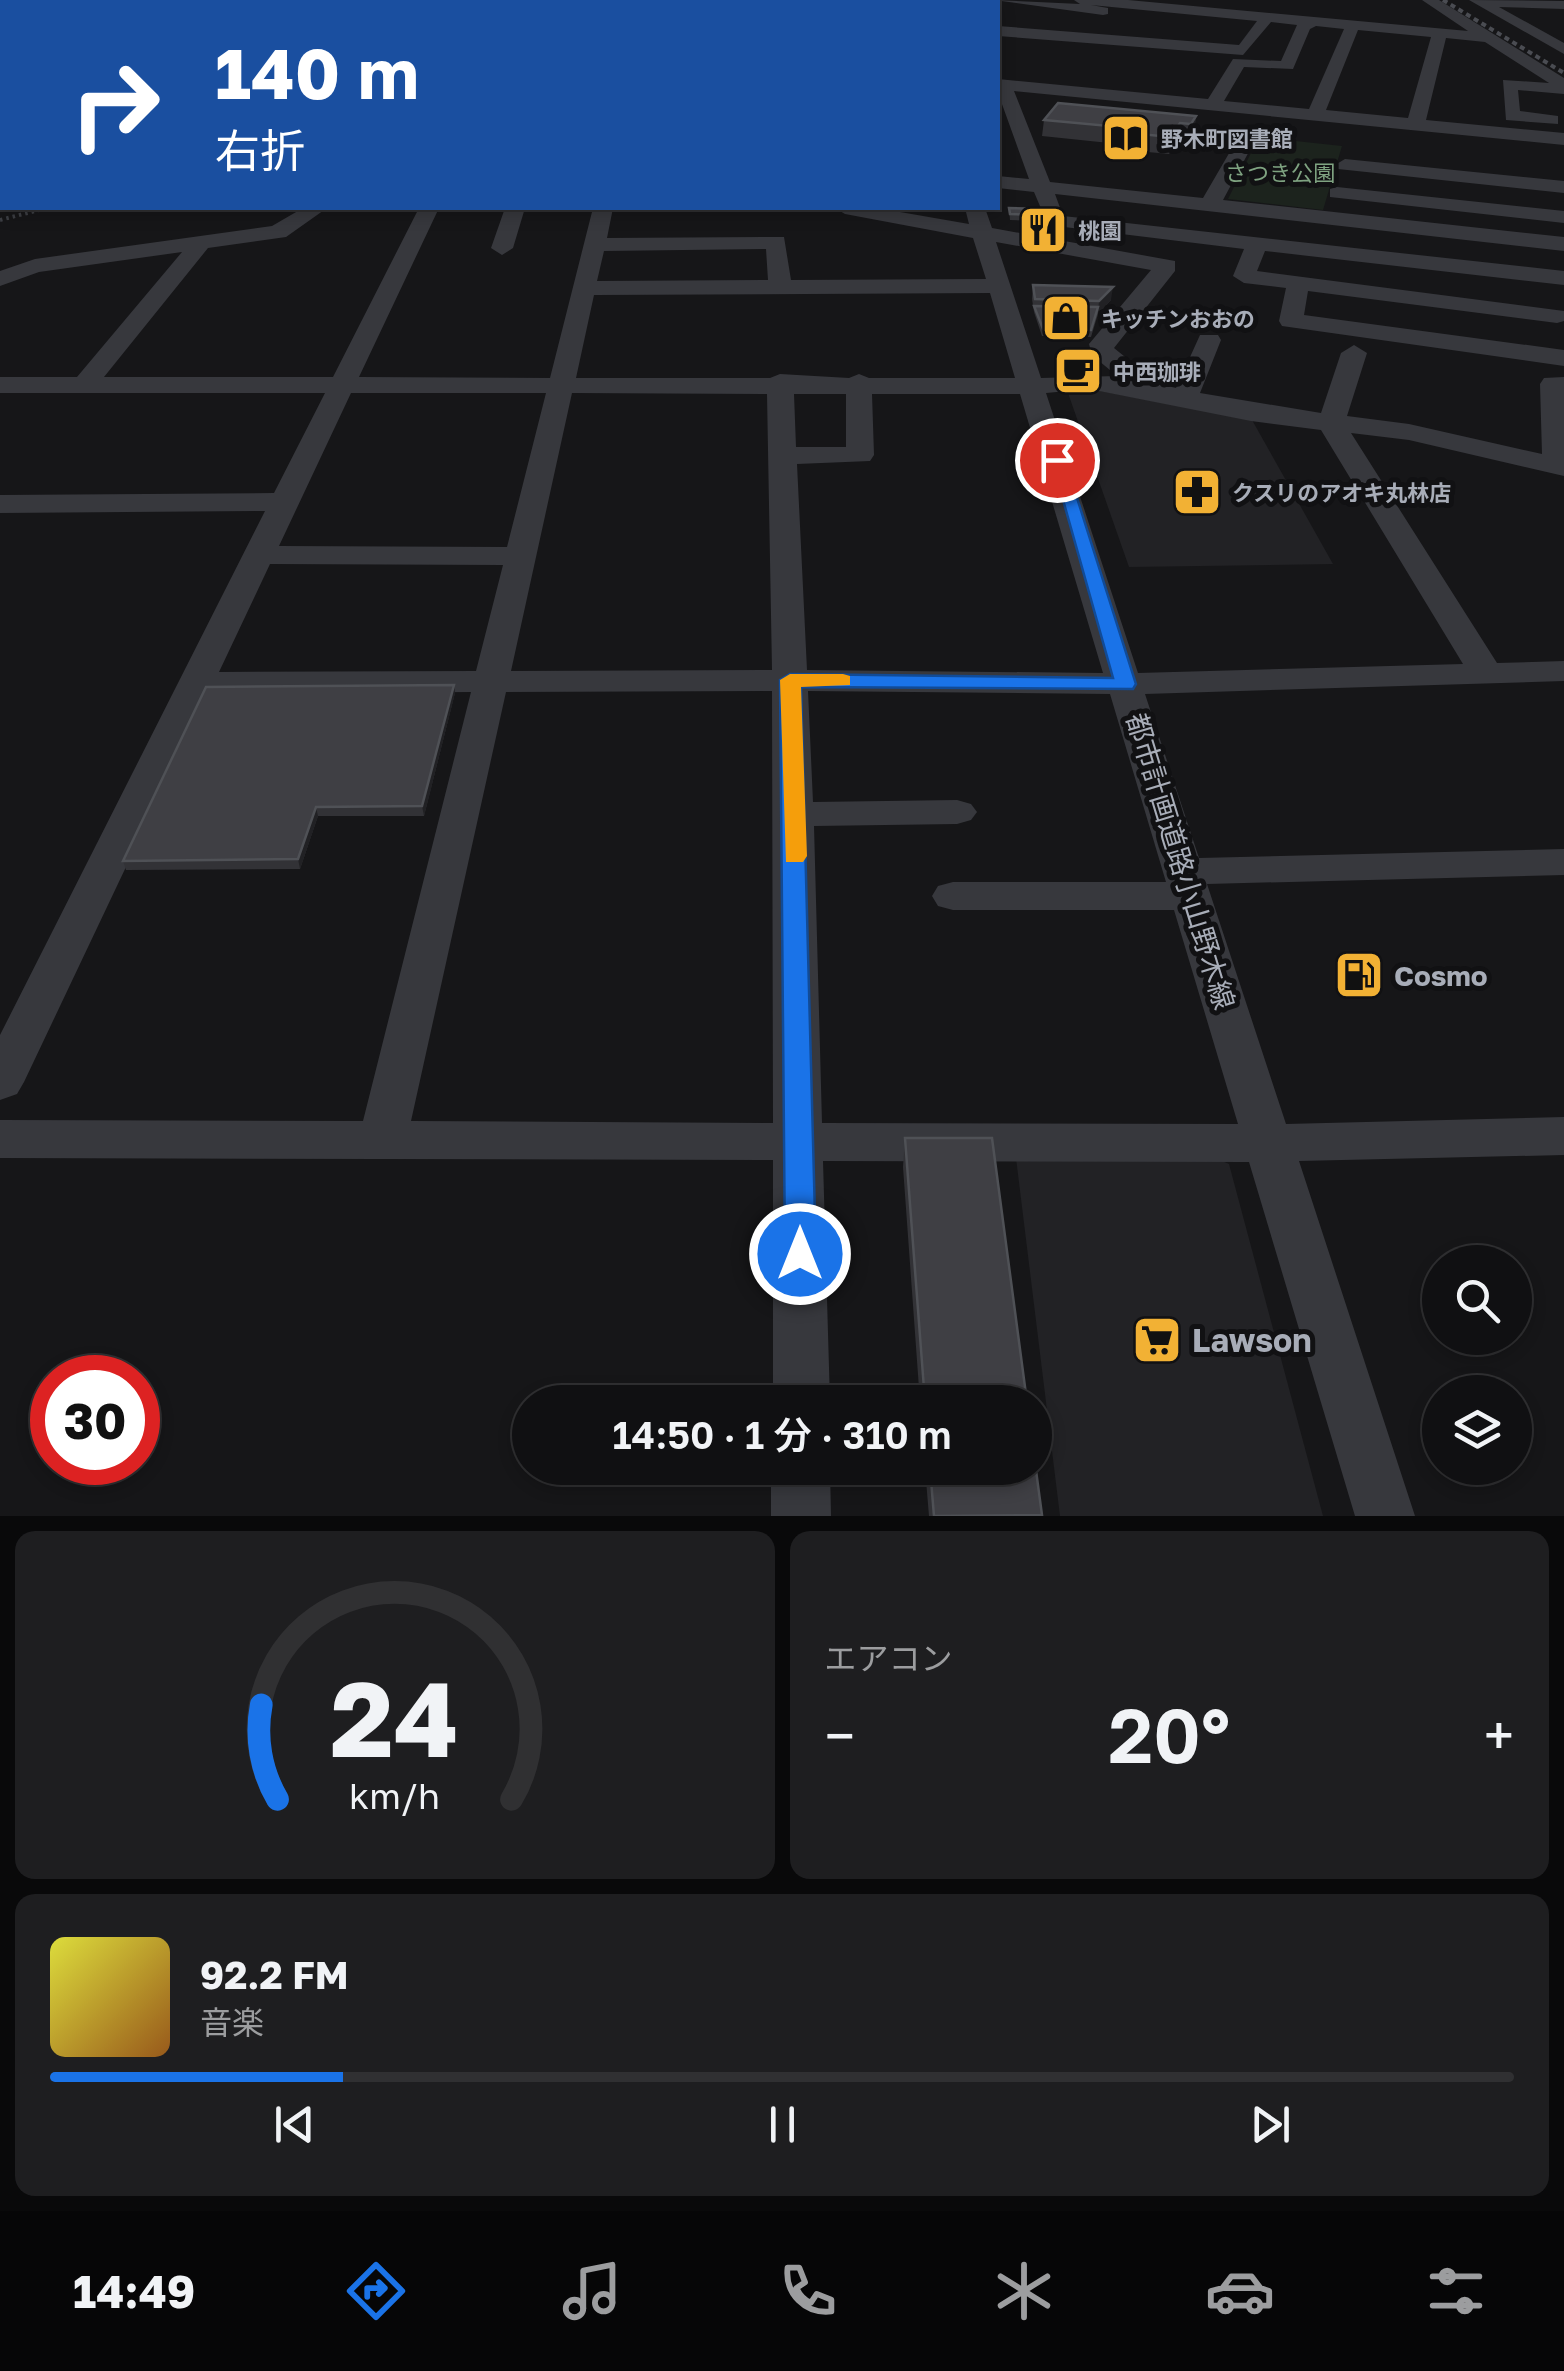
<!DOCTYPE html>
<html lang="ja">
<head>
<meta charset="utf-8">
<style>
	:root { --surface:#101012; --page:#1e1e20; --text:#f1f3f6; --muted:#9c9d9f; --line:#303032; --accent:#1a73e8 }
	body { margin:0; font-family:"Golos Text","Noto Sans JP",sans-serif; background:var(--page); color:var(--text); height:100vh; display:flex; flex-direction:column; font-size:38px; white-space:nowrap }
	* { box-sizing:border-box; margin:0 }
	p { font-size:32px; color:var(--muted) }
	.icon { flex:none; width:55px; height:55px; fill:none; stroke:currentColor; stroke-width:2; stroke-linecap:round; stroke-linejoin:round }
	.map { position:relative; height:1516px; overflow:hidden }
	.details { display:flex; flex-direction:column; gap:15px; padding:15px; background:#09090a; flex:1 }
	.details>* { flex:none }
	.top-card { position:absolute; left:0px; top:0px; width:1000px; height:210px; box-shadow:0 5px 15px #0003,0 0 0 2px var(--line); background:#1a4fa0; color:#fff; overflow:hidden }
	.tools { position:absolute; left:1422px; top:1245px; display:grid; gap:20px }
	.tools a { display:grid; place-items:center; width:110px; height:110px; border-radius:50%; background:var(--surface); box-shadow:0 5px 15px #0003,0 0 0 2px var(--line); font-size:50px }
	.speed { position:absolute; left:30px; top:1355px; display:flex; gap:20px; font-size:50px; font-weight:700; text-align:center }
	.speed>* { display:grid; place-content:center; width:130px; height:130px; border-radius:50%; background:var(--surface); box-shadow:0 5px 15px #0003,0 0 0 2px var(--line); line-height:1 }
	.speed .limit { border:15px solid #d22; background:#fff; color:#111 }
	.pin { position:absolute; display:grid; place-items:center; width:85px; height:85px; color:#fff; margin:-42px; border:5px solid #fff; border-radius:50%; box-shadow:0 2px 10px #0007 }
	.me { position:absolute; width:110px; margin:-55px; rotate:0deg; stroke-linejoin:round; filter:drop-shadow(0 0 8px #0008) }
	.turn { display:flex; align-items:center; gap:35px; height:210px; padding:0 50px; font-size:45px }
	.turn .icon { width:130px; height:130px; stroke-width:2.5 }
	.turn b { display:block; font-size:70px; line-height:85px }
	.big { font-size:75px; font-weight:600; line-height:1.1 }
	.details .card { flex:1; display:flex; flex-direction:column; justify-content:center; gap:15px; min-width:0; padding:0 35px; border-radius:20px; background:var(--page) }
	.details .dial { align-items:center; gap:0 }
	.dial svg { height:260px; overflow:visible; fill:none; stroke:var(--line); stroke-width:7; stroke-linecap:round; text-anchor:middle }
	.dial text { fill:var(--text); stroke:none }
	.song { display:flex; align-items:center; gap:30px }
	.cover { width:120px; height:120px; border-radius:15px; background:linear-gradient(135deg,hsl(60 70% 55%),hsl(30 70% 35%)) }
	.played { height:10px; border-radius:5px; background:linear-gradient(90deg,var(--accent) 20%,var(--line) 20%) }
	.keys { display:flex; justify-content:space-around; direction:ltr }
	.heat { display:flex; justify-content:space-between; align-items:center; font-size:55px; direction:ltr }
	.details .tiles { flex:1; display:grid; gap:15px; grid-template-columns:1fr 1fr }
	.card:last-child { grid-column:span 2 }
	.trip { position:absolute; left:512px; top:1385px; width:540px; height:100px; border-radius:50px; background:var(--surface); box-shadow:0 5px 15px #0003,0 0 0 2px var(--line); font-weight:600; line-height:100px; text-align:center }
	.dock { display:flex; height:160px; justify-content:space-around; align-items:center; background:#060607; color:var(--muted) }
	.dock .icon { width:70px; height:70px }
	.dock .active { color:var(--accent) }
	.dock b { font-size:45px; color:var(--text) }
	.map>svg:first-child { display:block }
	.built { fill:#222225 }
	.green { fill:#1c231d }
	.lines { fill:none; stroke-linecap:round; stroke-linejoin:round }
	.path { stroke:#3d3f44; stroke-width:4; stroke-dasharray:2.5 4; stroke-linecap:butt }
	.minor { fill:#37383d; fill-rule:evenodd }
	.rail { stroke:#4a4c52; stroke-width:4; stroke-dasharray:5 4; stroke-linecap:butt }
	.wall { fill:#323236 }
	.shaded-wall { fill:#212124 }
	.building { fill:#3f3f44; stroke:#4f5156; stroke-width:2.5 }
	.route { fill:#1a73e8; stroke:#114b97; stroke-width:2.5 }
	.slow { fill:#f59e0b }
	.labels { text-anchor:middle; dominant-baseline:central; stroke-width:10; stroke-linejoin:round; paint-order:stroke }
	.far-poi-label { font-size:22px; font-weight:bold; fill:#a8adb8; stroke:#111113; text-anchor:start }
	.far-park-label { font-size:22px; fill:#7fa381; stroke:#111113 }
	.street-label { font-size:28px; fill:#a8adb8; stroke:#111113 }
	.poi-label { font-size:28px; font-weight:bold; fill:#a8adb8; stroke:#111113; text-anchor:start }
	.near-poi-label { font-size:32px; font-weight:bold; fill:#a8adb8; stroke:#111113; text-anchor:start }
</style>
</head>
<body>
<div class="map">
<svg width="1564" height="1516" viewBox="0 0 1564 1516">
	<rect width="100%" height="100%" fill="#161618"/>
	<path class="built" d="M1090 389 1252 420 1333 564 1129 567 1068 393Z
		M1199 1151 1229 1164 1323 1516H1060L1016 1158Z"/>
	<path class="green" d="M1259 137 1342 146 1323 210 1228 199Z"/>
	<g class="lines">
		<path class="path" d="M0 220 47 208"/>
		<path class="minor" d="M633 0H647L648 2H634Z
			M794 0H808V2H794Z
			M864 0H878V2H864Z
			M913 0H927V2H913Z
			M994 0 1080 4 1074 0H1128L1468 31 1422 0H1439L1564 78V94L1518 90 1520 111 1558 116V124L1506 120 1503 80 1549 83 1485 42 1446 38 1426 120 1564 133V145L1014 91 1050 182 1203 198 1242 131 1251 125 1260 131 1223 200 1564 237V251L1055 194 1063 216 1564 271V285L1265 251 1257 271 1564 311V321L1557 323 1308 291 1304 315 1564 350V366L1282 326 1279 321 1286 288 1244 283 1233 276 1244 249 1048 225 1034 192 998 188V176L1029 179 998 93V79L1208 99 1233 59 1281 61 1297 25 1271 22 1243 55 998 36V26L1239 45 1257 21 1091 5 1108 8V14L1103 15ZM1316 26 1344 29 1309 109 1224 101 1244 67 1293 69 1310 29ZM1358 30 1431 37 1408 118 1326 110Z
			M1469 0 1564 1V9L1499 7 1564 43V54Z
			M0 7H2V15H0Z
			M1345 159 1564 181V193L1338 169 1335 165Z
			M1337 187 1564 211V223L1330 197V189Z
			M303 208H327L286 237 208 248 104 377H333L419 208H439L359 377 550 378 593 208H613L607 238 784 237 791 280 986 279 973 238 845 214 835 208H877L969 224 965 208H985L992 228 1175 261V271L1114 348 1140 369 1142 380 1176 388 1200 335H1218L1221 340 1200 393 1321 413 1341 353 1354 345 1367 353 1347 416 1409 424 1542 454 1540 384 1544 378 1564 377V476L1409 440 1351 433 1497 663 1564 661V681L1145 694 1199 858 1564 849V875L1207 884 1286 1124 1564 1117V1155L1299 1161 1415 1516H1355L1249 1162 823 1161 830 1402H773V1160L0 1158V1120L363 1121 471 692 208 694 24 1082 17 1094 0 1100V1035L265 511 0 513V495L274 493 325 393H0V377H77L182 252 39 272 0 286V271L35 259 272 226ZM996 242 1151 270 1089 344 1092 355 1117 376 1041 378ZM766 249 768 280 597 281 604 251ZM990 293 1015 378H869L859 374 849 378 780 374 770 378H576L594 295ZM1089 389 1251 421 1321 430 1463 664 1138 673 1046 393ZM351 393H546L507 547 279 546ZM572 393 767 394 772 670 511 671ZM794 394H846V447H796ZM872 394H1020L1103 673 807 670 797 464 870 461 874 455ZM270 564 503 565 476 671 219 672ZM772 691 773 1123 411 1121 506 692ZM808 691 1110 694 1166 882H953L938 886 932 896 938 906 953 910H1174L1238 1124 822 1123 814 826 957 824 971 820 977 812 971 804 957 800 813 802Z
			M505 208H525L513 248 502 255 491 248Z
			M771 1468H830L831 1516H771Z"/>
		<path class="rail" d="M1443 0 1564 73"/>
	</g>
	<path class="wall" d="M1196 116 1194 132 1189 141 1177 140 1169 154 1137 151 1138 146 1042 136 1044 120Z
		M1009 208 1043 215 1042 221 1010 220Z
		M1033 285 1111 300 1098 314 1091 337 1042 336 1034 312 1032 299Z
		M1064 360 1093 367 1092 375 1065 374Z
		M455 693 424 816H318L300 869 126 870 123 861Z
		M905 1138 1027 1402H920L903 1167Z
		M925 1468H1035L1042 1516H929Z"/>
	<path class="shaded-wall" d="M1196 116 1194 132 1189 141 1191 124Z
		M1180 123 1177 140 1169 154 1171 137Z
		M1113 287 1111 300 1098 314 1099 301Z
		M454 685 455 693 424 816 422 806Z
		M316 807 318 816 300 869 298 859Z"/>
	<path class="building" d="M1058 103 1196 116 1191 124 1180 123 1171 137 1139 134 1142 129 1044 120Z
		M1009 208 1041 209 1043 215 1010 214Z
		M1033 285 1113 287 1099 301 1035 299Z
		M1034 306 1098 307 1091 330 1043 329Z
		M1064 360H1091L1093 367H1066Z
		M454 685 422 806 316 807 298 859 123 861 206 687Z
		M905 1138H992L1027 1402H925Z
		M1035 1463 1042 1515 934 1516 930 1468H1035Z"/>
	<path class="route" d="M1051 457 1065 460 1136 684 1133 689 801 687 816 1254 812 1264 800 1267 789 1264 785 1254 780 680 790 674 1113 678Z"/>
	<path class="slow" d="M843 674 850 676V685L801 687 807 856 803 862H786L780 680 790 674Z"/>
	<defs>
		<g id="library-square" transform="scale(2.5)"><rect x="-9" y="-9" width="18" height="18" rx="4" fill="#f2b134" stroke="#111113"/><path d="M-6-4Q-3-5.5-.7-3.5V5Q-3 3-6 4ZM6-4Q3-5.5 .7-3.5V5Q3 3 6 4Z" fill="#111"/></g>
		<g id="restaurant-square" transform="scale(2.5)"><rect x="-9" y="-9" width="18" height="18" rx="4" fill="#f2b134" stroke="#111113"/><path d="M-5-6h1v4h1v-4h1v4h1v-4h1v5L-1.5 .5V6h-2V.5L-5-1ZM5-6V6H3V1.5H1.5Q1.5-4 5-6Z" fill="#111"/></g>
		<g id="shop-square" transform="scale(2.5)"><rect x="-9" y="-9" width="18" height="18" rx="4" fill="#f2b134" stroke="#111113"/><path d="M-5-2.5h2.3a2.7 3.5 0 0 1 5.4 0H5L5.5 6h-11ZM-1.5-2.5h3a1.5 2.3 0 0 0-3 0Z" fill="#111"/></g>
		<g id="cafe-square" transform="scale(2.5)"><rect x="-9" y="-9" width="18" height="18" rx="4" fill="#f2b134" stroke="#111113"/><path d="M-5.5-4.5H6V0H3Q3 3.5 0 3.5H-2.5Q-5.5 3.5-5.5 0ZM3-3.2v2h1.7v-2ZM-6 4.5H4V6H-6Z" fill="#111"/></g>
		<g id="pharmacy-square" transform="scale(2.5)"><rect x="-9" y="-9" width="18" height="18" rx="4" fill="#f2b134" stroke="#111113"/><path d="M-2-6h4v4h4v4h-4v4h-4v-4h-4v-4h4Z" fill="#111"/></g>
		<g id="fuel-square" transform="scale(2.5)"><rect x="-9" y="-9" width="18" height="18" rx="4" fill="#f2b134" stroke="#111113"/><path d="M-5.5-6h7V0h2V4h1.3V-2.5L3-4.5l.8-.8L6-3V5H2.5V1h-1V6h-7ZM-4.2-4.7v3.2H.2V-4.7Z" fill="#111"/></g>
		<g id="supermarket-square" transform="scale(2.5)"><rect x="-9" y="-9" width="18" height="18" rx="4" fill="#f2b134" stroke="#111113"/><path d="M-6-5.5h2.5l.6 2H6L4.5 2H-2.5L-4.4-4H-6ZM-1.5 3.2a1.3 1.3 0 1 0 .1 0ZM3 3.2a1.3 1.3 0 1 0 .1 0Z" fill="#111"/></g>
	</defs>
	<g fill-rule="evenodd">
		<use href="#library-square" x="1126" y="138"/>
		<use href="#restaurant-square" x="1043" y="230"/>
		<use href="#shop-square" x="1066" y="318"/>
		<use href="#cafe-square" x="1078" y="371"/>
		<use href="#pharmacy-square" x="1197" y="492"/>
		<use href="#fuel-square" x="1359" y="975"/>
		<use href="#supermarket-square" x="1157" y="1340"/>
	</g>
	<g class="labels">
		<g class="far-poi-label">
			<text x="1161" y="138">野木町図書館</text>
			<text x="1078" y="230">桃園</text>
			<text x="1101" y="318">キッチンおおの</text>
			<text x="1113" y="371">中西珈琲</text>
			<text x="1232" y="492">クスリのアオキ丸林店</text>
		</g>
		<g class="far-park-label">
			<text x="1280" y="172">さつき公園</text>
		</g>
		<g class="street-label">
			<text transform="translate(1181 861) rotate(73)">都市計画道路小山野木線</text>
		</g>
		<g class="poi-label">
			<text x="1394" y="975">Cosmo</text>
		</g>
		<g class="near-poi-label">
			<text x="1192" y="1340">Lawson</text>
		</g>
	</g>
</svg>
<div class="tools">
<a><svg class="icon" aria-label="search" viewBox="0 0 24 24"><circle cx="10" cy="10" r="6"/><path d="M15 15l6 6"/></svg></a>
<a><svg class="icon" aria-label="layers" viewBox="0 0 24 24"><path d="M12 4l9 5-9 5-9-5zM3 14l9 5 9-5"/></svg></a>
</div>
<div class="speed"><div class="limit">30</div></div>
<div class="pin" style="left:1057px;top:460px;background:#d93025"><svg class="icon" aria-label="arrive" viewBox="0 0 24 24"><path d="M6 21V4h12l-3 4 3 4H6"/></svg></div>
<svg class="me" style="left:800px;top:1254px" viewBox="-20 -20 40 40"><circle r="17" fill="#1a73e8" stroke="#fff" stroke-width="3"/><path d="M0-11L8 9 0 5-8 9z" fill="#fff"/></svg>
<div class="trip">14:50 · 1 分 · 310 m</div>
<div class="top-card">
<div class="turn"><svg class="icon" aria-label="right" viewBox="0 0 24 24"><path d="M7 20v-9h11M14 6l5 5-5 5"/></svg><div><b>140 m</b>右折</div></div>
</div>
</div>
<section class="details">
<div class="tiles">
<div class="card dial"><svg viewBox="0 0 100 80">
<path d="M14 69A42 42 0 1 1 86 69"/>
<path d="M14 69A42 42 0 0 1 9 40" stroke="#1a73e8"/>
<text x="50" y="56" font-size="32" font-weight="700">24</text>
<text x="50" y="72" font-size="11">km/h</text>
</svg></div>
<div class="card"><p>エアコン</p>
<div class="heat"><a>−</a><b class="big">20°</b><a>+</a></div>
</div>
<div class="card">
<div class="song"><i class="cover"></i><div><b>92.2 FM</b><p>音楽</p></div></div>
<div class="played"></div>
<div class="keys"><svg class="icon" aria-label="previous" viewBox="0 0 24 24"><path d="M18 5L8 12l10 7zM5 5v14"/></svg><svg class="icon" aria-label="pause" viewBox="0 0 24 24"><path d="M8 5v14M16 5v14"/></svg><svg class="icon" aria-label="next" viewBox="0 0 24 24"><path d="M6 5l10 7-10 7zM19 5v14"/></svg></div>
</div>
</div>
</section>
<nav class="dock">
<b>14:49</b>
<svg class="icon active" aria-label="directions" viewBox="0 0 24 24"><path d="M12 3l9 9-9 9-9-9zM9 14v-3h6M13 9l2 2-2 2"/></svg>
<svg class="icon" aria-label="music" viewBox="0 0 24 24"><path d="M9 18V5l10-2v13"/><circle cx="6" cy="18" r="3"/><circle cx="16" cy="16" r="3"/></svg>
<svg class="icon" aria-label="phone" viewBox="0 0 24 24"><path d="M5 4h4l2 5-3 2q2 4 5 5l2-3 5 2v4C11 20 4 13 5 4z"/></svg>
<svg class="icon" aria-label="climate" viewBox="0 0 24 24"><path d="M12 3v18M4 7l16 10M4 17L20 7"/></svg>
<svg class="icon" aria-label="car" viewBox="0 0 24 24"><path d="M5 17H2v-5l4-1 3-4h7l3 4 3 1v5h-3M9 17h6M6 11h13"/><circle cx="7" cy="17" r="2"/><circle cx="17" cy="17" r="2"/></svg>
<svg class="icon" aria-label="filters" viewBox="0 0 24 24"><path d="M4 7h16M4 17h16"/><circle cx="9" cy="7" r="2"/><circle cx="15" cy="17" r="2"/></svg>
</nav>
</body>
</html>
